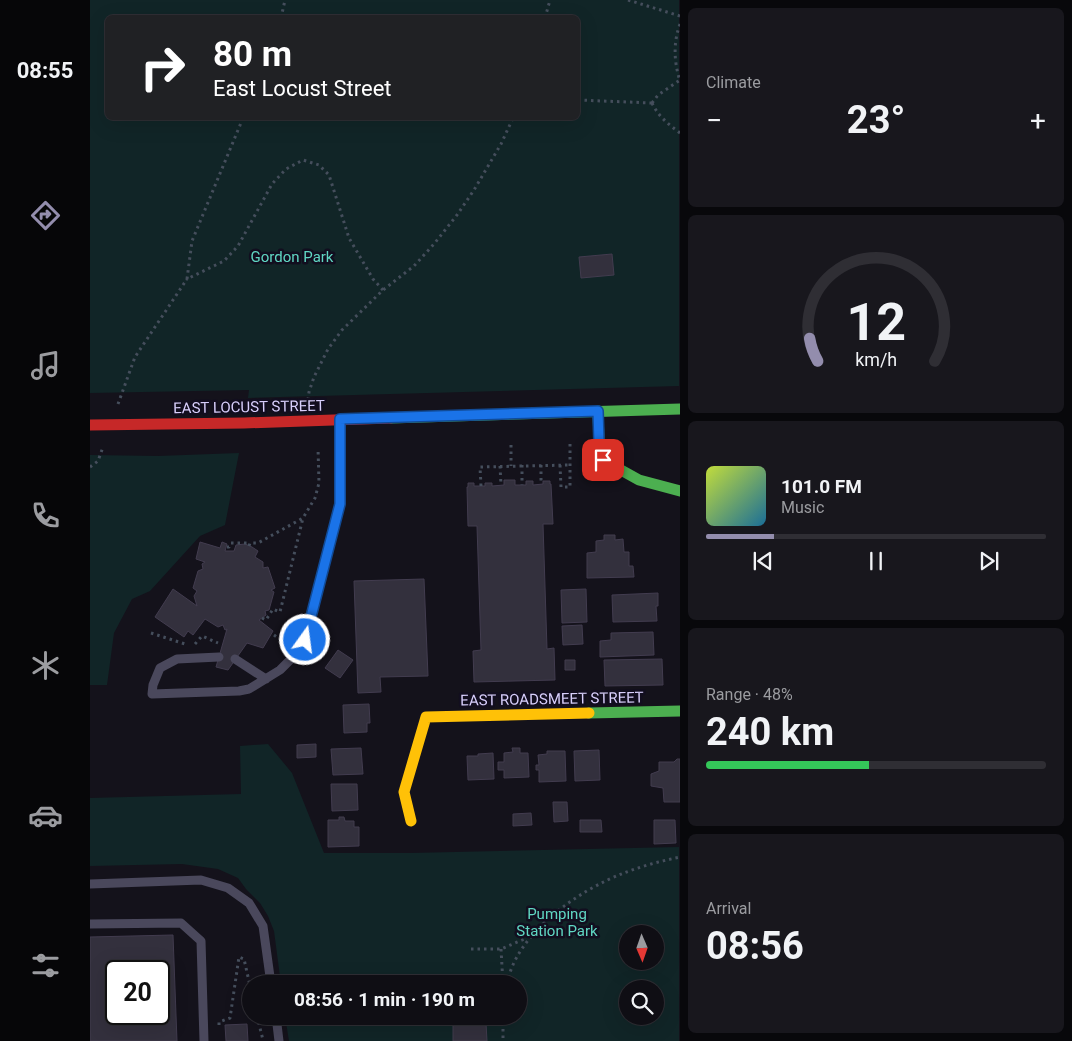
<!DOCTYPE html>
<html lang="en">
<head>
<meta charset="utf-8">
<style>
	:root { --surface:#0f0e14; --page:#18171d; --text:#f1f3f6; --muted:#9b9ca0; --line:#2f2e34; --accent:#938dad }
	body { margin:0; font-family:Roboto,sans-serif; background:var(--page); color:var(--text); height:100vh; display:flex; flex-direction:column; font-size:19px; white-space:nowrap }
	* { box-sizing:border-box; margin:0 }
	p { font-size:16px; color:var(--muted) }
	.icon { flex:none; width:28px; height:28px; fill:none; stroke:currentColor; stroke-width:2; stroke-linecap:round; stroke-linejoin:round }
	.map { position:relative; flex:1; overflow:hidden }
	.panel { display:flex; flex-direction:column; gap:8px; padding:8px; background:#08080b; width:392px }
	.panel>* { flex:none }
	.hud { position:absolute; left:15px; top:15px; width:475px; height:105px; border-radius:8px; box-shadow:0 5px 20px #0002,0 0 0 1px var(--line); background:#202124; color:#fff; overflow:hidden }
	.needle { width:32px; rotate:178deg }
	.buttons { position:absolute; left:529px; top:925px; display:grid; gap:10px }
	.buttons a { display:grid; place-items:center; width:45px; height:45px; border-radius:50%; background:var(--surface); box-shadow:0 5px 20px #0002,0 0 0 1px var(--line); font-size:25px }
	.speed { position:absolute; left:15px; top:960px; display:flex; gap:10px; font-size:25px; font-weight:700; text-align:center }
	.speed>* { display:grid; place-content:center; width:65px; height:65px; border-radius:50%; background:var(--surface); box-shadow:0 5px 20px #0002,0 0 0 1px var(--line); line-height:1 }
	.speed .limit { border:2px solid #111; border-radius:8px; background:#fff; color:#111 }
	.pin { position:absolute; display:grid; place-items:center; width:42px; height:42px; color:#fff; margin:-21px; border-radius:10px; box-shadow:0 2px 8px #0006 }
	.me { position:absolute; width:55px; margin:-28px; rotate:14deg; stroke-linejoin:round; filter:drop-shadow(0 0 4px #0008) }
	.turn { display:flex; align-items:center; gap:18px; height:105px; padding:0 25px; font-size:22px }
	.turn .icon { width:65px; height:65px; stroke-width:2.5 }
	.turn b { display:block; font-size:35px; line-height:42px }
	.big { font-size:38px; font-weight:700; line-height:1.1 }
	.panel .tile { flex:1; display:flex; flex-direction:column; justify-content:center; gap:8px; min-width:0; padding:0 18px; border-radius:8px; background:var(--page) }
	.panel .dial { align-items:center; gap:0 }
	.dial svg { height:130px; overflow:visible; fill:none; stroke:var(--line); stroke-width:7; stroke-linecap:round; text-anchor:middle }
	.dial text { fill:var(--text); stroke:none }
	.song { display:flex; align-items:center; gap:15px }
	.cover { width:60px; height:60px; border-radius:8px; background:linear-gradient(135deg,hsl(70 70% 55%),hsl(200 70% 35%)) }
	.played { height:5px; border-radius:2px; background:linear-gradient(90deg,var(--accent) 20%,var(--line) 20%) }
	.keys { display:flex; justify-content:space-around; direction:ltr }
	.heat { display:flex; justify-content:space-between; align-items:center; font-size:28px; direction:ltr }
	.charge { height:8px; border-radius:4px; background:linear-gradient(90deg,#34c759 48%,var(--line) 0) }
	.trip { position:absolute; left:152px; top:975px; width:285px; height:50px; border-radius:25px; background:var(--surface); box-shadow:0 5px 20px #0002,0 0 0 1px var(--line); font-weight:700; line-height:50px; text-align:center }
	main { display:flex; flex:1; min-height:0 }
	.menu { display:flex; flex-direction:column; width:90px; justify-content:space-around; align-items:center; background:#060608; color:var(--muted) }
	.menu .icon { width:35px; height:35px }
	.menu .active { color:var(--accent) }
	.menu b { font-size:22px; color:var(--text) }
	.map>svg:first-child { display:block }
	.green { fill:#112527; fill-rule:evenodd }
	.building { fill:#33303d; stroke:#423c4f; fill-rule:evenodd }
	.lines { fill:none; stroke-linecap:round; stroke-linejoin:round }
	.path { stroke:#454e5c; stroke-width:3; stroke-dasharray:2.5 4; stroke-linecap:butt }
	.lane { stroke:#4a485c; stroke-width:9 }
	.fast { stroke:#4caf50; stroke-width:11 }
	.slow { stroke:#ffc107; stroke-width:11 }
	.jam { stroke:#c62828; stroke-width:11 }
	.route-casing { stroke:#114b97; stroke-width:12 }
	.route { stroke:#1a73e8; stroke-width:9 }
	.labels { text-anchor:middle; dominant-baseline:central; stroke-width:5; stroke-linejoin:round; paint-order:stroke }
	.park-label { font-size:15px; fill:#60d7c3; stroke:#120e1f }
	.street-label { font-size:15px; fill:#d8cffc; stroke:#120e1f }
</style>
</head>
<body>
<main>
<nav class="menu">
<b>08:55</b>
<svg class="icon active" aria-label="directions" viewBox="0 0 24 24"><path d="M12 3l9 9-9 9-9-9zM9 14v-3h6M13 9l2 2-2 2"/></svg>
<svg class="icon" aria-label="music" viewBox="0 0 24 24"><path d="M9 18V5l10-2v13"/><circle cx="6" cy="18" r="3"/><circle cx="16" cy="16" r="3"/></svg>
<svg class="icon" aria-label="phone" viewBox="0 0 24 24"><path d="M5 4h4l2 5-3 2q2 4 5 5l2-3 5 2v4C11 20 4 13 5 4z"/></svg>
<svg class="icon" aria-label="climate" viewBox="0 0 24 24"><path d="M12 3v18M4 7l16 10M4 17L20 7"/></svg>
<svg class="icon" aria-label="car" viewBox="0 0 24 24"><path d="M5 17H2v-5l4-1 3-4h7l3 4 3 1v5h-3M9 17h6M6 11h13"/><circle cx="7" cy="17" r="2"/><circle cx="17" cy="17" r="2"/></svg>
<svg class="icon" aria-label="filters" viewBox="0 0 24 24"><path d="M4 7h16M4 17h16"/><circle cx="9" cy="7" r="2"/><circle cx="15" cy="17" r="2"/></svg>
</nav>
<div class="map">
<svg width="590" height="1041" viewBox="0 0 590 1041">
	<rect width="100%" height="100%" fill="#14121b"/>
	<path class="green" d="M0 0H589V386L158 398 159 390 0 393ZM18 18H488V118H18Z
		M149 453 135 525 110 536 60 591 42 599 24 633 17 685H0V455L68 456Z
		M178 744 202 773 234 853H321L589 847V1041H199L195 1016H429V984H191L184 931 178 916 170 903 156 889 148 878 128 869 92 864 0 866V798L151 794 150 746ZM538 934H565V961H538ZM538 989H565V1016H538Z"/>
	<path class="building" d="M522 254 524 275 491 278 489 257Z
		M414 480H425V485H436V481H443V485L453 484V481H460V484H461L463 524H453L457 649 464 648 465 680 384 682 383 651 391 650 387 526H378L377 487H378V483H384V486H395V483H402V486L414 485Z
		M514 535H525V540L533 539 534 552H539V566H543L544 577 497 578V553L506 552V541L514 540Z
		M110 542 130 548 132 542 137 544 135 551H144L146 545 155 544 162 547 168 551 165 557 173 562V568L178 567 185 588 181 590 184 592 179 610 175 611 176 615 169 620 183 631 173 648 157 643 138 670 126 667 137 629 135 630 133 625 128 627 115 619 103 635 98 631 94 637 65 617 83 589 107 606 104 596 107 591 103 588 108 571 113 569 112 564 115 562 106 559Z
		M334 579 338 676 290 677 291 692 268 693 264 581Z
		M496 589 497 622 472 623 471 590Z
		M568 593V606H566L567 621 523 622 522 595Z
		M492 625 493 644 473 645 472 626Z
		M563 632 564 655 510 657V641L521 640V633Z
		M248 650 263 660 250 678 235 668Z
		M572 659 573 685 515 686 514 660Z
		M475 660H485V670H475Z
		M279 704 280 723H277V732L254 733 253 705Z
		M226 744V757L207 758V745Z
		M271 748 273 774 243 775 241 749Z
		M422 748H430V753H438L439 777 414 778V770H408V762H414V753L423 752Z
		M509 750 510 780 485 781 484 751Z
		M457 751H475L476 781 449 782V770H446V765H449L448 755 457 754Z
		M403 753 404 779 378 780 377 756H388V754Z
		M587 759H590V802H574L573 788 561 786V774L569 771V762H584Z
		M241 784H267L268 810 242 811Z
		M463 802H477L478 821 464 822Z
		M441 813 442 825 423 826V814Z
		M249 817H254L255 821H264V827H269V846L238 847V820H249Z
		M490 820H511L512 832H490Z
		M564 820H585L586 843 564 844Z
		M83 935 87 1041H0V937ZM26 971H69V1014H26Z
		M410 975V984H398V976Z
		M388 1022V1024L396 1023 397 1041H363V1024Z
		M157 1024 158 1041H136L135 1025Z"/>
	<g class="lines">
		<path class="path" d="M538 0 590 16
			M191 18 195 0
			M455 18 460 0
			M590 24C583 43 584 62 590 81
			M488 100 562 103
			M562 103C568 116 578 124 590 133
			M562 103 568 95 590 80
			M153 118 102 241 97 279 134 261 148 246 182 184 196 169 213 160 229 165 239 175 259 238 283 279 293 290
			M218 400 219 392 224 377 238 349 252 330 293 290 324 266 344 244 367 215 384 190 411 144 423 118
			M28 404 45 357 97 279
			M421 445V466
			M432 465V485
			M451 465V484
			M470 465 471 487H480V443
			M410 466 411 485
			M0 467 8 461 13 447
			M391 486 390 467 480 465
			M159 546 160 543H168L213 518 225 498 229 483 228 448
			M137 547H139L141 543H160
			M172 618 176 620 183 609 190 612 213 518
			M61 633 95 644
			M184 635 195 643V644
			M105 644 112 636 128 643
			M381 949H411L437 938
			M411 949 413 984
			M417 984C426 933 489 890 534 873 552 866 571 861 590 857
			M167 1016 173 1040
			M413 1016V1041
			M129 1025V1022L140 1018 149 957 154 959 161 990"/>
		<path class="lane" d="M129 657 87 659 70 668 63 685 62 694 149 691 159 689 190 670 200 660 215 640 250 504V422
			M145 659 176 679
			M0 884 111 880 138 888 159 903 173 926 181 984
			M0 924 91 923 111 941 114 1041
			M186 1016 189 1041"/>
		<path class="fast" d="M508 411 509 442 513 460 549 480 590 491
			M301 418 590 409
			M499 713 590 711"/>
		<path class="slow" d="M321 821 314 792 336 717 499 713"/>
		<path class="jam" d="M0 425 154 423 301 418"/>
	</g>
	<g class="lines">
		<g class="route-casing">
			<path id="route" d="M215 640 250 504V419L508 411 509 442 513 460"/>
		</g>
		<use href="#route" class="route"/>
	</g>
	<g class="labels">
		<g class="park-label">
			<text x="202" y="257">Gordon Park</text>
			<text x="467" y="914">Pumping<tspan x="467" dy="17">Station Park</tspan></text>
		</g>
		<g class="street-label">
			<text transform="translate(159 407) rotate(-1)">EAST LOCUST STREET</text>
			<text transform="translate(462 699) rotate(-1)">EAST ROADSMEET STREET</text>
		</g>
	</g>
</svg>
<div class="buttons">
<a><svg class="needle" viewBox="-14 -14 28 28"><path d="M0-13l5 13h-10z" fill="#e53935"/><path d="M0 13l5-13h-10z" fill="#9b9ca0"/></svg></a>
<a><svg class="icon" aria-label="search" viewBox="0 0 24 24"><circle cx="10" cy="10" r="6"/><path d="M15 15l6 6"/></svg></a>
</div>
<div class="speed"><div class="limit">20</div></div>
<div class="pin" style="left:513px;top:460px;background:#d93025"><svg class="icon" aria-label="arrive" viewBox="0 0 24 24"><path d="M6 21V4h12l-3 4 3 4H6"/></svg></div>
<svg class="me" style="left:215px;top:640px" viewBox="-20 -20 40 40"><circle r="17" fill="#1a73e8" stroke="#fff" stroke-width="3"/><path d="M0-11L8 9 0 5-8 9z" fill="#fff"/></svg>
<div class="trip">08:56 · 1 min · 190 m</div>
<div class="hud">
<div class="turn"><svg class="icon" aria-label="right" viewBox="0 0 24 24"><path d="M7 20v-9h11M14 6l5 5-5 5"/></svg><div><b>80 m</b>East Locust Street</div></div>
</div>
</div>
<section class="panel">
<div class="tile"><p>Climate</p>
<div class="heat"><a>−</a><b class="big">23°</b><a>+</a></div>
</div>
<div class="tile dial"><svg viewBox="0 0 100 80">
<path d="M14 69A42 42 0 1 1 86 69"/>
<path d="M14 69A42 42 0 0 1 9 55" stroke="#938dad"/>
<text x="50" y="56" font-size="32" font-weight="700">12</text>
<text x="50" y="72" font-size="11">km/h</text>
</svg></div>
<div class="tile">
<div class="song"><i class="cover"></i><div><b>101.0 FM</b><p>Music</p></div></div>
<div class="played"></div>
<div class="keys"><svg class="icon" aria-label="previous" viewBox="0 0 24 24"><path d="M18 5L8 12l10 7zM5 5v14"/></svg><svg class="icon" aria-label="pause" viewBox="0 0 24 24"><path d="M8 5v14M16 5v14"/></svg><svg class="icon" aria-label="next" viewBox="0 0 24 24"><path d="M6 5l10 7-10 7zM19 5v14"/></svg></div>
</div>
<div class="tile"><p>Range · 48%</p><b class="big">240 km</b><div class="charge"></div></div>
<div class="tile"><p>Arrival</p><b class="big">08:56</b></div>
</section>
</main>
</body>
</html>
